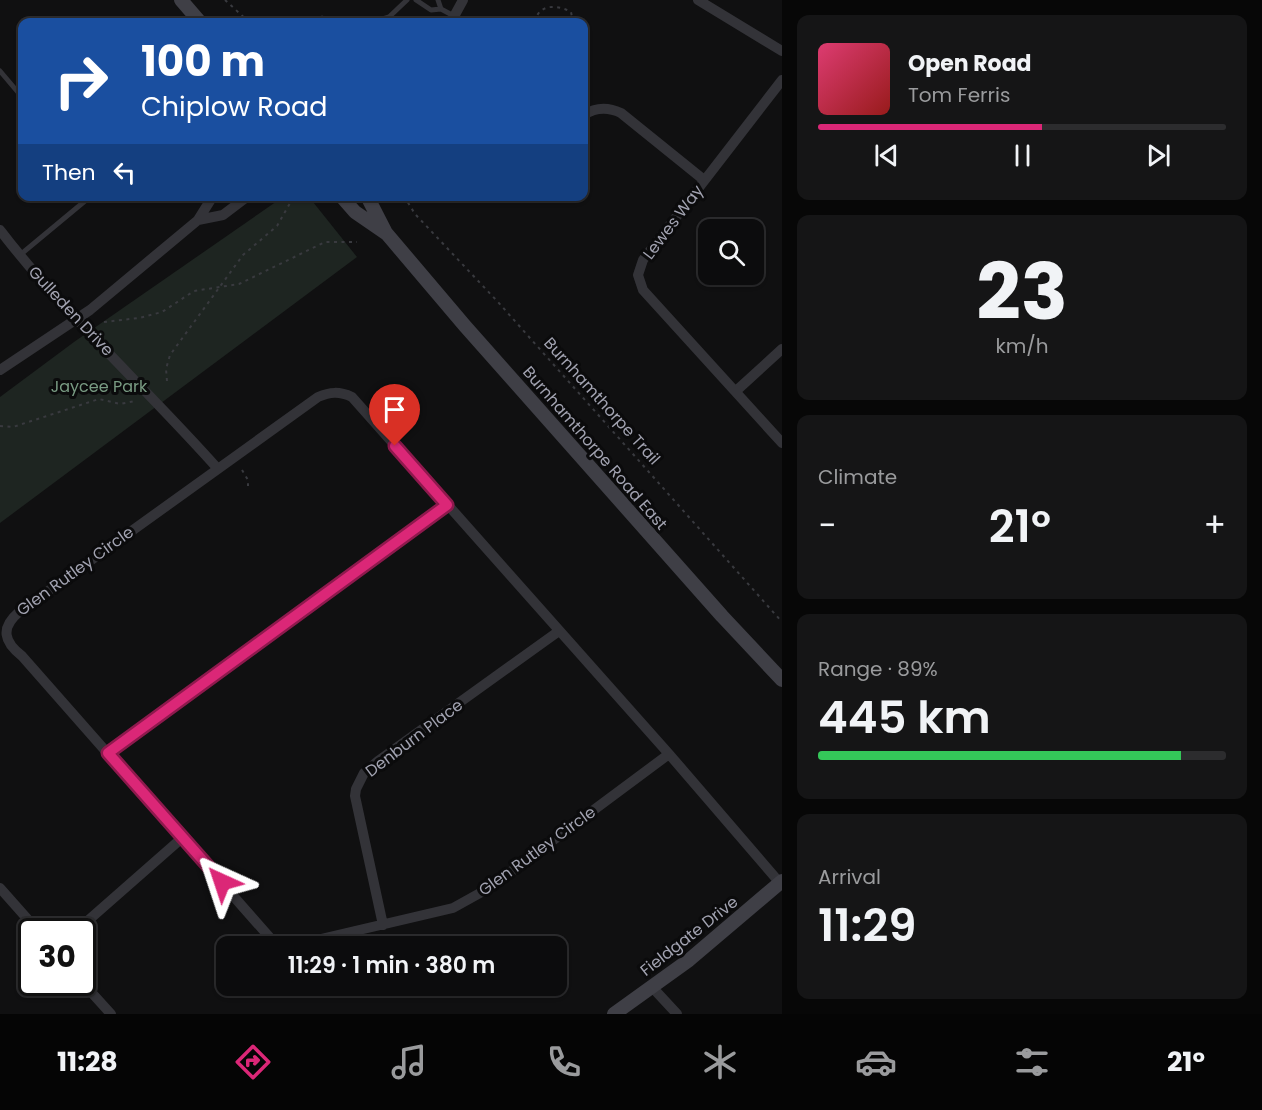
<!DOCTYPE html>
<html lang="en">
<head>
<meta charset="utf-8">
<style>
	:root { --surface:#0c0c0d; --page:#151516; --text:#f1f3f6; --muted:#9a9b9d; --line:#2c2c2e; --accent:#db2777 }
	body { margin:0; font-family:Poppins,sans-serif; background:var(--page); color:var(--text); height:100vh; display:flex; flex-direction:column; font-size:22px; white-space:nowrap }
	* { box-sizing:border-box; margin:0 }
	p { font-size:20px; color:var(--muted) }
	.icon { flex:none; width:33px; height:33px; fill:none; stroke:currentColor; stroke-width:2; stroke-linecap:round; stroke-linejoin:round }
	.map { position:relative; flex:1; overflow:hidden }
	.details { display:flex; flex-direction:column; gap:15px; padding:15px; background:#070707; width:480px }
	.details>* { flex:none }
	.top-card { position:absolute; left:18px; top:18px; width:570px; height:183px; border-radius:12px; box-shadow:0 2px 4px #0004,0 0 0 2px var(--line); background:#1a4fa0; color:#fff; overflow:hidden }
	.buttons { position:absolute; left:698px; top:219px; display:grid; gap:12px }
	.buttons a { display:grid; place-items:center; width:66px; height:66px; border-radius:12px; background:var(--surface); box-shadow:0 2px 4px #0004,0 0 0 2px var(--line); font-size:30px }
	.speed { position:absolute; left:18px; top:918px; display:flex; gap:12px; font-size:30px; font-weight:700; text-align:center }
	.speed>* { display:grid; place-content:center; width:78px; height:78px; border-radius:50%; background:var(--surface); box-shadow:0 2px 4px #0004,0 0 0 2px var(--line); line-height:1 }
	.speed .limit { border:3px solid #111; border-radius:9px; background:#fff; color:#111 }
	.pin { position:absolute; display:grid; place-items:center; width:51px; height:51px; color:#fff; margin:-62px -26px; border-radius:50% 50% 50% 0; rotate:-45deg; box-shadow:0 0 6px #0007 }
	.pin .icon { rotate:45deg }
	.me { position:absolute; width:66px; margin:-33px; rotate:318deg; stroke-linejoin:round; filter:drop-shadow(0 0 4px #0008) }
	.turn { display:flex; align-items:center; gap:21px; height:126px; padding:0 24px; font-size:27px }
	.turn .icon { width:78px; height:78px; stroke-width:2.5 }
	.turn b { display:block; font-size:42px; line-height:51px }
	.then { display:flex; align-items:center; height:57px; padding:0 24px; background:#0003; gap:12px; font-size:22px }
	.big { font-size:45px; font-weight:600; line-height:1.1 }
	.details .widget { flex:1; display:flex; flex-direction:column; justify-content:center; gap:9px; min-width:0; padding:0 21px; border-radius:12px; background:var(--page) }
	.details .dial { align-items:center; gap:0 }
	.dial b { font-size:78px; line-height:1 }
	.song { display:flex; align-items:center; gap:18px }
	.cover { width:72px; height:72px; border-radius:9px; background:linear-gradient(135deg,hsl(340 70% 55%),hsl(0 70% 35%)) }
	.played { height:6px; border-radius:3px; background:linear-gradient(90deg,var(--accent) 55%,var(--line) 55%) }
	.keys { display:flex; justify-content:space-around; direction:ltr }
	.heat { display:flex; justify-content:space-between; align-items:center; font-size:33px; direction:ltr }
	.charge { height:9px; border-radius:4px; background:linear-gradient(90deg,#34c759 89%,var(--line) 0) }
	.trip { position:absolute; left:216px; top:936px; width:351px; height:60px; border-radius:12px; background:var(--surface); box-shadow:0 2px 4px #0004,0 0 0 2px var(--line); font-weight:600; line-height:60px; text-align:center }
	.dock { display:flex; height:96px; justify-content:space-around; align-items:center; background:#050505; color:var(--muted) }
	.dock .icon { width:42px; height:42px }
	.dock .on { color:var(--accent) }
	.dock b { font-size:27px; color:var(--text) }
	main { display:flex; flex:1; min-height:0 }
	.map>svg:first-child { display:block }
	.green { fill:#1e2521 }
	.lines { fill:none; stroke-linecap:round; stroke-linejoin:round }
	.path { stroke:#393a3f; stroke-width:2; stroke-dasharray:3 4.5; stroke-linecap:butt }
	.lane { stroke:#333338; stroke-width:5 }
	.street { stroke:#333338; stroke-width:10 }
	.secondary { stroke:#3f3f46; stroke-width:14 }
	.route-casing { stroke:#8e194d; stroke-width:15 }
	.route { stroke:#db2777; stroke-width:10 }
	.labels { text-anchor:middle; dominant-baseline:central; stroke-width:6; stroke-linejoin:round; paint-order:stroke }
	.street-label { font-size:16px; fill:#a2a3b1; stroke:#0b0b0c }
	.park-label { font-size:16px; fill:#799b83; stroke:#0b0b0c }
</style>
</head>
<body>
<main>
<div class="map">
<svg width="782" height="1014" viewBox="0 0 782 1014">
	<rect width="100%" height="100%" fill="#101011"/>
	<path class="green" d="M283 197H309L357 257 0 523V397L74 342Z"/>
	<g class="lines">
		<path class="path" d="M225 0 249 22
			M535 22C538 4 557 4 571 12L573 22
			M404 196 415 214 498 302 782 622
			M104 322 139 318 162 312 194 291 239 284 325 242H357
			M167 381 166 369 170 355 243 255 277 226 294 196
			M0 426 13 427 99 399 120 404 135 401
			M242 470 248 480V486"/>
		<path class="lane" d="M416 0 431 10 441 9 454 16
			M438 0 441 9
			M310 22 322 18 331 22
			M373 22 389 17 407 0
			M0 71 22 97
			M20 255 91 196"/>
		<path class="street" d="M698 0 782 51
			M451 22 463 0
			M782 80 643 260 638 275 643 290 782 443
			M584 115C596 107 608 107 621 113L704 180
			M198 220 223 215 248 196
			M0 230C66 316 146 388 218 469
			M0 370 90 310 198 220 213 196
			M736 391 782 349
			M108 753 447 505
			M669 754 489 888 453 908 291 946 283 945 272 940 22 656C4 642 0 628 19 612L318 397C330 392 339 391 352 397L669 754 780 883
			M0 888 39 932
			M383 925 355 796 356 789 364 773 378 761 559 631
			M75 932 182 838
			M82 982 111 1014
			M652 987 677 1014"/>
		<path class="secondary" d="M181 0 200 22
			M341 196 355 212 387 234 465 326 722 616 782 680
			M367 196 386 233
			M614 1014 689 960 782 881"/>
	</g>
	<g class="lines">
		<g class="route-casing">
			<path id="route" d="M222 882 108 753 447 505 395 446"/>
		</g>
		<use href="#route" class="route"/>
	</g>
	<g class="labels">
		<g class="street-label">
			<text transform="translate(673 222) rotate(-53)">Lewes Way</text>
			<text transform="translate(71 311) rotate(47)">Gulleden Drive</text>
			<text transform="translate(602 401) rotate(48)">Burnhamthorpe Trail</text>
			<text transform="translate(595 448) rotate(49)">Burnhamthorpe Road East</text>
			<text transform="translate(75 571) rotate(-36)">Glen Rutley Circle</text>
			<text transform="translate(414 738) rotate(-37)">Denburn Place</text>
			<text transform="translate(537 851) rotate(-36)">Glen Rutley Circle</text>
			<text transform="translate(689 936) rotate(-38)">Fieldgate Drive</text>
		</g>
		<g class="park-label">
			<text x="99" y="386">Jaycee Park</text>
		</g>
	</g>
</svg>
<div class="buttons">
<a><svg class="icon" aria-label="search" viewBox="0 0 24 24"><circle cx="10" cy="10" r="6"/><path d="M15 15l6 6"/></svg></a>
</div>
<div class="speed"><div class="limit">30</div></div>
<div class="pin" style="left:395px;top:446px;background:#d93025"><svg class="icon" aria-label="arrive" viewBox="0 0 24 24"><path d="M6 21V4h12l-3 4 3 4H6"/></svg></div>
<svg class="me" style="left:222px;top:882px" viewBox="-20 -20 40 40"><path d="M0-17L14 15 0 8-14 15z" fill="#db2777" stroke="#fff" stroke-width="4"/></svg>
<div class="trip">11:29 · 1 min · 380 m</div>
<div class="top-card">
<div class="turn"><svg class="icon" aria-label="right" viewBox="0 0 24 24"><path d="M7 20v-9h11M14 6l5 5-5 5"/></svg><div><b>100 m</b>Chiplow Road</div></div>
<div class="then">Then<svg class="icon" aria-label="left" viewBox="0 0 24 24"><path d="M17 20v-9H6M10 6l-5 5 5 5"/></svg></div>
</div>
</div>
<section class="details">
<div class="widget">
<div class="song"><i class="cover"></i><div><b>Open Road</b><p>Tom Ferris</p></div></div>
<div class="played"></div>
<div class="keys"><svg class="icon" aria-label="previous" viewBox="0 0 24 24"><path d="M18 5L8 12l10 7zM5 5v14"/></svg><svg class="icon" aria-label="pause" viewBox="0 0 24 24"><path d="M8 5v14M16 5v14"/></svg><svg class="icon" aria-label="next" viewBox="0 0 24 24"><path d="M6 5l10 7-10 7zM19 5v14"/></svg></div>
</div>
<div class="widget dial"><b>23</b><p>km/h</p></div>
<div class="widget"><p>Climate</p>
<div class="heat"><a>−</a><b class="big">21°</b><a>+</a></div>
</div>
<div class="widget"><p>Range · 89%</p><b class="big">445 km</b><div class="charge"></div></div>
<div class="widget"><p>Arrival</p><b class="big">11:29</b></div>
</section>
</main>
<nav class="dock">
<b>11:28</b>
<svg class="icon on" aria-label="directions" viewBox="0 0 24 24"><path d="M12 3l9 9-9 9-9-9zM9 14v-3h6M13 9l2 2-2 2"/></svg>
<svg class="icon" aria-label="music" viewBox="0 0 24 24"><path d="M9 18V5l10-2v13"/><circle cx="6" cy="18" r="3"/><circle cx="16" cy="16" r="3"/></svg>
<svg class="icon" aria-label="phone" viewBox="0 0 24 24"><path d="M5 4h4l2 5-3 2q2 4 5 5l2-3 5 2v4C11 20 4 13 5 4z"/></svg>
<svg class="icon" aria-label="climate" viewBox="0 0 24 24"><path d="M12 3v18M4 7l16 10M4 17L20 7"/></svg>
<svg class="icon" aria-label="car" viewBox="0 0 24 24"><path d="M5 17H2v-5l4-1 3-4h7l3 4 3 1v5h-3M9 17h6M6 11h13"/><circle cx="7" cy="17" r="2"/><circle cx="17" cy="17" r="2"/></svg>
<svg class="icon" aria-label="filters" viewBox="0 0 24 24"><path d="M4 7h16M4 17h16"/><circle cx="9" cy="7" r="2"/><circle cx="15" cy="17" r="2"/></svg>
<b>21°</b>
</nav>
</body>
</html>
